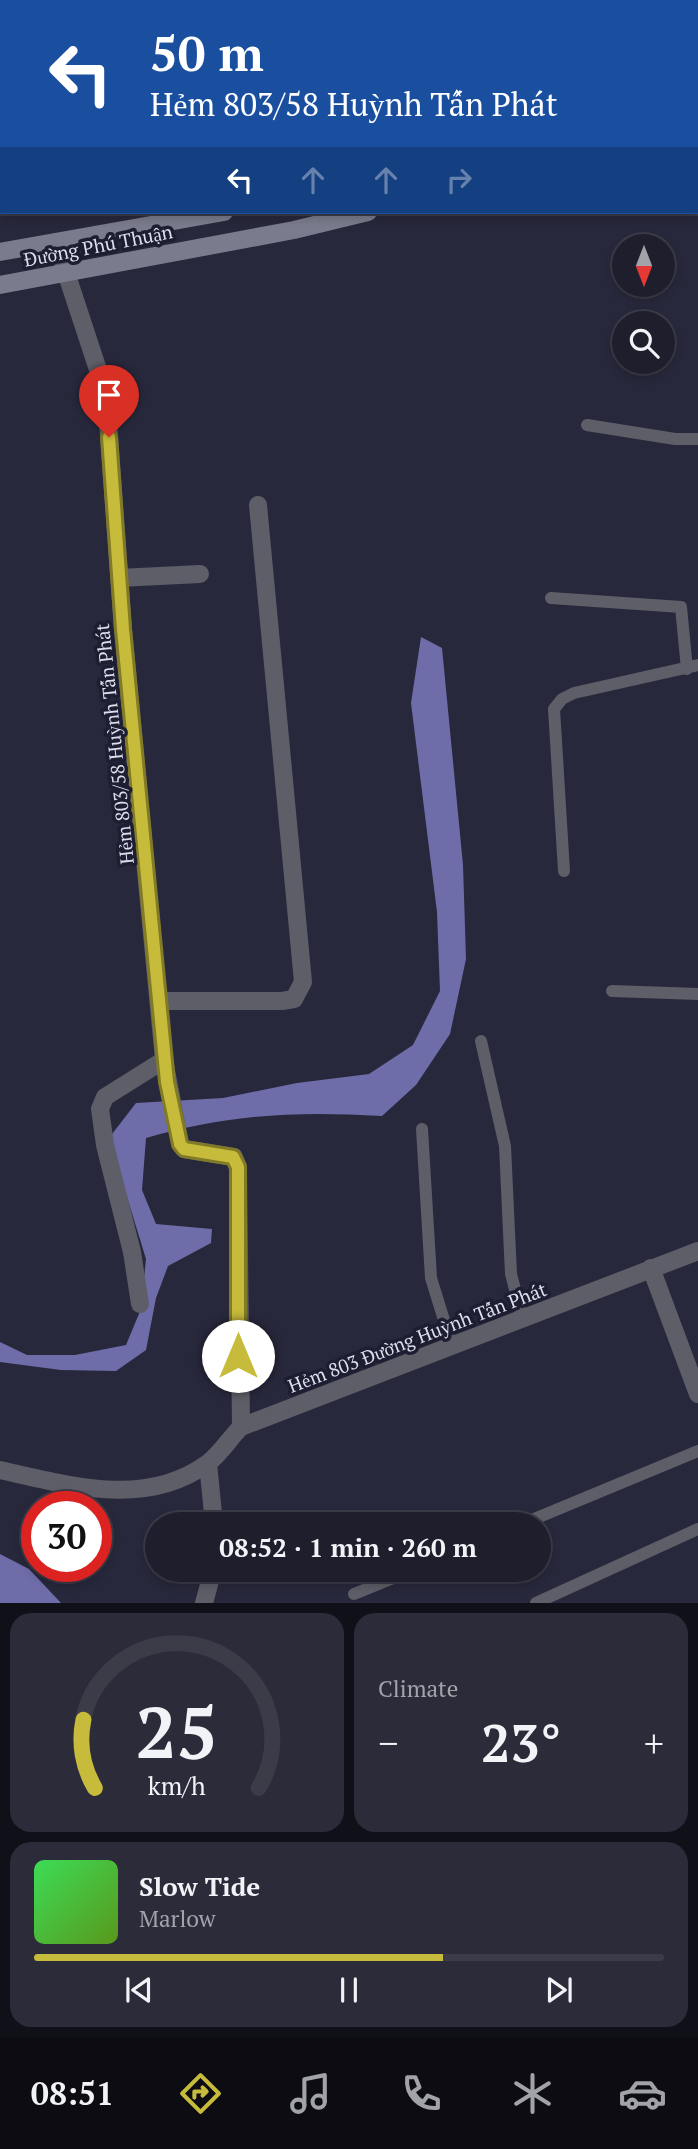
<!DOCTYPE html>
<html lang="en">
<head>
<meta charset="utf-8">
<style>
	:root { --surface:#1e1e2d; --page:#2b2b39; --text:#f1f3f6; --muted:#a1a2aa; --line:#3c3c49; --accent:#c7bb3b }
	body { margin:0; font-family:"PT Serif",serif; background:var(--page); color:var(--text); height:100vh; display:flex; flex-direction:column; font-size:26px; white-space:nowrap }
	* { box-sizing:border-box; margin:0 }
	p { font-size:23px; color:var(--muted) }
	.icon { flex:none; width:38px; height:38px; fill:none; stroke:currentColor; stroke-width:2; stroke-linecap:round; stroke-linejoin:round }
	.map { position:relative; height:1603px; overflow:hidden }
	.panel { display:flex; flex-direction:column; gap:10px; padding:10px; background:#101019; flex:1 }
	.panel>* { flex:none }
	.guide { position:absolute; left:0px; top:0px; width:698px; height:214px; box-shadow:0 4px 10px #0003,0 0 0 2px var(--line); background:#1a4fa0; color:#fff; overflow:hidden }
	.needle { width:46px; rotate:180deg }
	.buttons { position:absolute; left:612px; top:234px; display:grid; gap:14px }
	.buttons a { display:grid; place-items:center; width:63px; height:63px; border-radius:50%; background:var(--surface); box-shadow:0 4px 10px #0003,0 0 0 2px var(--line); font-size:35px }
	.speed { position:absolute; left:21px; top:1491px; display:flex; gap:14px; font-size:35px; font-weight:700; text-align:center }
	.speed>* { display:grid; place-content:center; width:91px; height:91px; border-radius:50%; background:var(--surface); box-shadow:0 4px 10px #0003,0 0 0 2px var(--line); line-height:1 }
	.speed .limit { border:10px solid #d22; background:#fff; color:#111 }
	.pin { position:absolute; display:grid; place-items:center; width:60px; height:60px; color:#fff; margin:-72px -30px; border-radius:50% 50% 50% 0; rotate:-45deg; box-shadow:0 0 7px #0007 }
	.pin .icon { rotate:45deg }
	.me { position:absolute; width:77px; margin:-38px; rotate:0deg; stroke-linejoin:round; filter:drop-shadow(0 0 5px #0008) }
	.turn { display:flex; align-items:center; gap:24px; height:147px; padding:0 35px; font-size:32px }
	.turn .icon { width:91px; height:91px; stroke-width:2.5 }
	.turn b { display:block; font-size:49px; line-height:60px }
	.lanes { display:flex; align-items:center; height:66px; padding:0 35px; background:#0003; justify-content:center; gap:35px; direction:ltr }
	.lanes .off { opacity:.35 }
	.big { font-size:52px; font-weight:700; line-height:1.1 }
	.panel .card { flex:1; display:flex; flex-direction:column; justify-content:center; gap:10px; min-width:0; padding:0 24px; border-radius:21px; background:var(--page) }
	.panel .dial { align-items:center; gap:0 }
	.dial svg { height:182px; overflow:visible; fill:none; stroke:var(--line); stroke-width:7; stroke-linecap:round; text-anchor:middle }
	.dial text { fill:var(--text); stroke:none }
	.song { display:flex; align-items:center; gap:21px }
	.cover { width:84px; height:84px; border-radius:10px; background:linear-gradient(135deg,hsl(130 70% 55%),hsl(90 70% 35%)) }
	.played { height:7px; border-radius:4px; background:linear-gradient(90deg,var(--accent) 65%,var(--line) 65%) }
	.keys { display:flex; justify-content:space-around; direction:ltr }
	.heat { display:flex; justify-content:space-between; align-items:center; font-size:38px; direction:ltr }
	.panel .tiles { flex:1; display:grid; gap:10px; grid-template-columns:1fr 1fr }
	.card:last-child { grid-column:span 2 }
	.trip { position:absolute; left:145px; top:1512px; width:406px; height:70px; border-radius:35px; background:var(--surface); box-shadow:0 4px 10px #0003,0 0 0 2px var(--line); font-weight:700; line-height:70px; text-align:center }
	.dock { display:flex; height:112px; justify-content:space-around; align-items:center; background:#0c0c12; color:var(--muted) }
	.dock .icon { width:49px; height:49px }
	.dock .current { color:var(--accent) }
	.dock b { font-size:32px; color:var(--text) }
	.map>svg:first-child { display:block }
	.water { fill:#6e6daa }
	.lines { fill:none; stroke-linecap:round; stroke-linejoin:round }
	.lane { stroke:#5e5e69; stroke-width:12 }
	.street { stroke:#5e5e69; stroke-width:18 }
	.secondary { stroke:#7a7b8c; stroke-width:18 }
	.route-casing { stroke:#817a26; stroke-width:18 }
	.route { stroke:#c7bb3b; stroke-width:12 }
	.labels { text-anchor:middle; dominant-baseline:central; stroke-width:7; stroke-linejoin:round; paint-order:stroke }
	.street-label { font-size:19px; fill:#dedfed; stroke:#1e1e32 }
</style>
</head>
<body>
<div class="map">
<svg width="698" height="1603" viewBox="0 0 698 1603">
	<rect width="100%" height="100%" fill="#28283c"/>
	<path class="water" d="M421 637 442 648 463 865 466 959 450 1034 416 1085 382 1116C297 1111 228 1114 146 1138L142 1190 156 1224 212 1229 211 1243 168 1266 156 1298 146 1350 116 1371 61 1370 0 1362V1342L27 1355H75L126 1345 141 1309 146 1259 109 1138 136 1103 223 1098 297 1083 369 1074 413 1045 440 991 437 912 411 703Z
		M0 1554 29 1569 61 1603H0Z"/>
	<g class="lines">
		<path class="lane" d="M165 0 166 2
			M568 0V2
			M115 2 135 0
			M0 12H2
			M587 425 675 439H698
			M551 598 681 607 687 669
			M564 871 554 709 562 699 574 693 698 665
			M612 991 698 994
			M481 1041 505 1146 511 1274 523 1320
			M422 1129 431 1278 452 1346
			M522 1524 698 1451
			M354 1594 413 1570
			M536 1603 698 1529"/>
		<path class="street" d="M344 0 345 2
			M56 242 106 394 123 629 164 1060 180 1144 184 1149 234 1157 238 1167 241 1427
			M119 578 200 574
			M159 1001H282L294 999 303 982 258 505
			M651 1268 698 1394
			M140 1304 132 1252 105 1145 100 1109 105 1097 164 1060
			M208 1463 214 1524
			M0 1470C69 1485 145 1509 208 1463 220 1454 230 1438 241 1427L698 1251
			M204 1603 213 1570"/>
		<path class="secondary" d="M696 87 698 86
			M696 117 698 116
			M0 252 224 212
			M0 285 294 230 368 212"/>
	</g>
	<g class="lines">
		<g class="route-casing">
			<path id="route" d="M109 437 123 629 167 1082 180 1144 184 1149 233 1157 238 1167V1356"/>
		</g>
		<use href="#route" class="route"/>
	</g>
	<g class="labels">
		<g class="street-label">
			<text transform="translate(98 245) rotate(-11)">Đường Phú Thuận</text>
			<text transform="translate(114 744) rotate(-96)">Hẻm 803/58 Huỳnh Tấn Phát</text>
			<text transform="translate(417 1337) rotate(-21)">Hẻm 803 Đường Huỳnh Tấn Phát</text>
		</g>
	</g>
</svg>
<div class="buttons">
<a><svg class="needle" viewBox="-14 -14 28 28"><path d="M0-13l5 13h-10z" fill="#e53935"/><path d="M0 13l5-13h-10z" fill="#a1a2aa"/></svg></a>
<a><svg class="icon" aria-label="search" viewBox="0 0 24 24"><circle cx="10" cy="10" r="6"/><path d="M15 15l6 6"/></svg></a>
</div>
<div class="speed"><div class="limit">30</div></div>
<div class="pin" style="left:109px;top:437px;background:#d93025"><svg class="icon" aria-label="arrive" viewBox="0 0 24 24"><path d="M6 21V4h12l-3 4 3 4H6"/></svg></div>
<svg class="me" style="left:238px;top:1356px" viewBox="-20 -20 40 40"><circle r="19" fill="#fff"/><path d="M0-13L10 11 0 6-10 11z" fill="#c7bb3b"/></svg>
<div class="trip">08:52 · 1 min · 260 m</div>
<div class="guide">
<div class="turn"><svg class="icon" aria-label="left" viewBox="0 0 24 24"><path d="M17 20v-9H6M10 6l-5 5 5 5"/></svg><div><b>50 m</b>Hẻm 803/58 Huỳnh Tấn Phát</div></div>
<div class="lanes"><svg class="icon" aria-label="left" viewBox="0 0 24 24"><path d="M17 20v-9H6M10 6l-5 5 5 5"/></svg><svg class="icon off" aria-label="ahead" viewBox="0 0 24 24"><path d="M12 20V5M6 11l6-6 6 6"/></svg><svg class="icon off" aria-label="ahead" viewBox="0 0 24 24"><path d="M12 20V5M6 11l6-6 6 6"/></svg><svg class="icon off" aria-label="right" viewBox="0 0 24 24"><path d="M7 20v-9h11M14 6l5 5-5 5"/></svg></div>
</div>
</div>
<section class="panel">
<div class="tiles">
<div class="card dial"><svg viewBox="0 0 100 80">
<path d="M14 69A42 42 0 1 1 86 69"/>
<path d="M14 69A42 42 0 0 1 9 39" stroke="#c7bb3b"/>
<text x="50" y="56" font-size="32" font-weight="700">25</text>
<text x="50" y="72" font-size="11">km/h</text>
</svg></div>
<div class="card"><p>Climate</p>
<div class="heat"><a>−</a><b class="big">23°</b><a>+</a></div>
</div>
<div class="card">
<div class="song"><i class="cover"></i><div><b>Slow Tide</b><p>Marlow</p></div></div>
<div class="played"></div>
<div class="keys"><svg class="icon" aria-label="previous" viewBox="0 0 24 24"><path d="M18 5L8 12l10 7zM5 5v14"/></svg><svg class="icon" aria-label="pause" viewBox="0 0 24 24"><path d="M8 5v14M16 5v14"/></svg><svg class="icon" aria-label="next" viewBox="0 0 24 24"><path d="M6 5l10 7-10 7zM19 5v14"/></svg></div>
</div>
</div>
</section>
<nav class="dock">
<b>08:51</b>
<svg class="icon current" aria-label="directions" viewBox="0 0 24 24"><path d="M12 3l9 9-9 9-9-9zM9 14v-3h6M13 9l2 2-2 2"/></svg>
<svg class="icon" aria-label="music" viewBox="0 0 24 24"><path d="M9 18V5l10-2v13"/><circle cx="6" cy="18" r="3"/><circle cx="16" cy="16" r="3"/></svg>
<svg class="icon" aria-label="phone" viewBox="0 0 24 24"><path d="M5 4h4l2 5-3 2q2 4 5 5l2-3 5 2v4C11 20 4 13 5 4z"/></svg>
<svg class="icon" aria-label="climate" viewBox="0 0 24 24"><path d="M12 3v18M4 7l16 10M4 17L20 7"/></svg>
<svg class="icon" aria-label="car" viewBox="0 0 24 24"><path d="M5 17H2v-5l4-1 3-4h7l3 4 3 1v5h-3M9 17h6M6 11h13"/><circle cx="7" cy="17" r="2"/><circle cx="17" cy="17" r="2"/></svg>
</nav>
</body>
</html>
